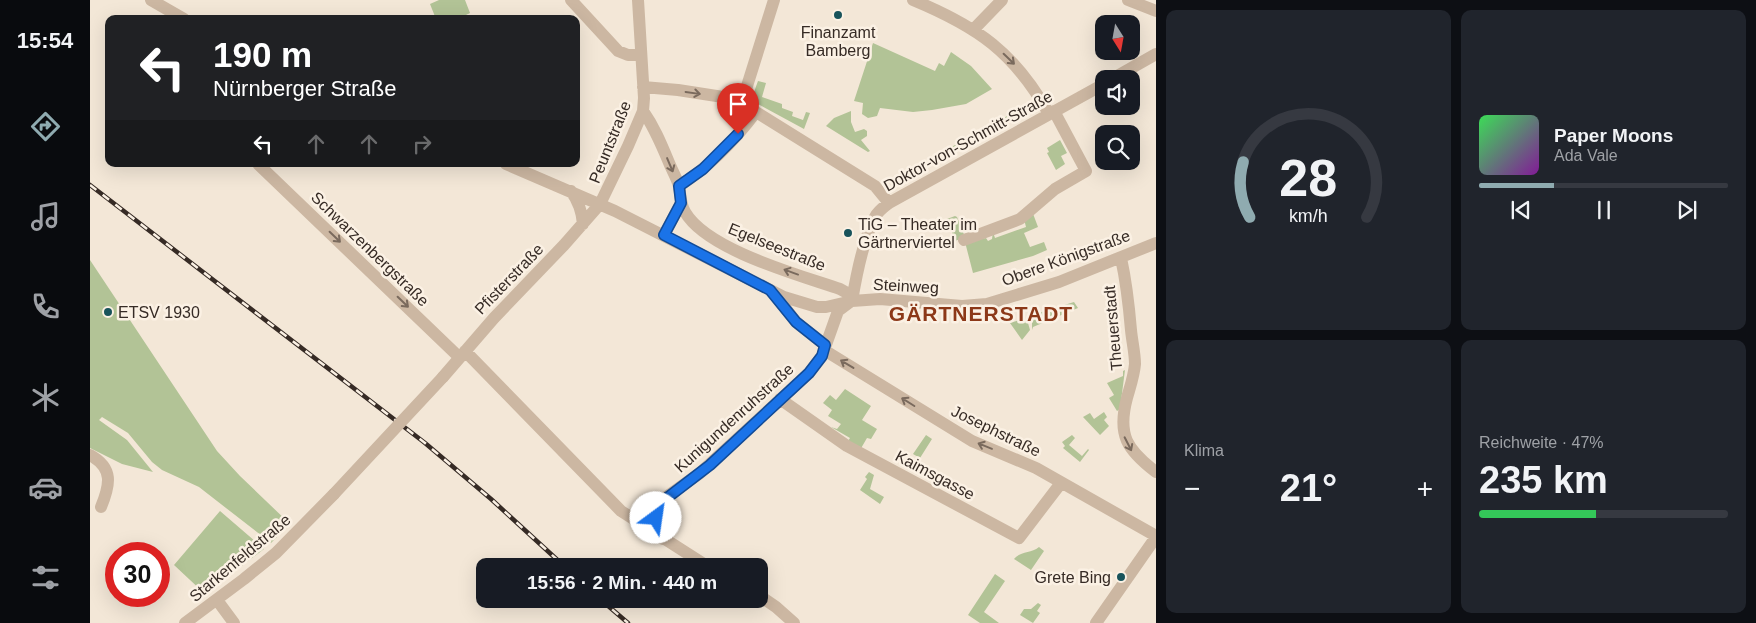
<!DOCTYPE html>
<html lang="de">
<head>
<meta charset="utf-8">
<style>
	:root { --surface:#171b24; --page:#20242c; --text:#f1f3f6; --muted:#9ea1a6; --line:#363941; --accent:#8fabb0 }
	body { margin:0; font-family:Arial,sans-serif; background:var(--page); color:var(--text); height:100vh; display:flex; flex-direction:column; font-size:19px; white-space:nowrap }
	* { box-sizing:border-box; margin:0 }
	p { font-size:16px; color:var(--muted) }
	.icon { flex:none; width:28px; height:28px; fill:none; stroke:currentColor; stroke-width:2; stroke-linecap:round; stroke-linejoin:round }
	.map { position:relative; flex:1; overflow:hidden }
	.side { display:flex; flex-direction:column; gap:10px; padding:10px; background:#0d0f14; width:600px }
	.side>* { flex:none }
	.top-card { position:absolute; left:15px; top:15px; width:475px; height:152px; border-radius:10px; box-shadow:0 5px 20px #0002; background:#202124; color:#fff; overflow:hidden }
	.needle { width:32px; rotate:169deg }
	.fabs { position:absolute; left:1005px; top:15px; display:grid; gap:10px }
	.fabs a { display:grid; place-items:center; width:45px; height:45px; border-radius:10px; background:var(--surface); box-shadow:0 5px 20px #0002; font-size:25px }
	.speed { position:absolute; left:15px; top:542px; display:flex; gap:10px; font-size:25px; font-weight:700; text-align:center }
	.speed>* { display:grid; place-content:center; width:65px; height:65px; border-radius:50%; background:var(--surface); box-shadow:0 5px 20px #0002; line-height:1 }
	.speed .limit { border:8px solid #d22; background:#fff; color:#111 }
	.pin { position:absolute; display:grid; place-items:center; width:42px; height:42px; color:#fff; margin:-51px -21px; border-radius:50% 50% 50% 0; rotate:-45deg; box-shadow:0 0 5px #0007 }
	.pin .icon { rotate:45deg }
	.me { position:absolute; width:55px; margin:-28px; rotate:31deg; stroke-linejoin:round; filter:drop-shadow(0 0 4px #0008) }
	.turn { display:flex; align-items:center; gap:18px; height:105px; padding:0 25px; font-size:22px }
	.turn .icon { width:65px; height:65px; stroke-width:2.5 }
	.turn b { display:block; font-size:35px; line-height:42px }
	.lanes { display:flex; align-items:center; height:48px; padding:0 25px; background:#0003; justify-content:center; gap:25px; direction:ltr }
	.lanes .off { opacity:.35 }
	.big { font-size:38px; font-weight:700; line-height:1.1 }
	.side .tile { flex:1; display:flex; flex-direction:column; justify-content:center; gap:8px; min-width:0; padding:0 18px; border-radius:10px; background:var(--page) }
	.side .dial { align-items:center; gap:0 }
	.dial svg { height:130px; overflow:visible; fill:none; stroke:var(--line); stroke-width:7; stroke-linecap:round; text-anchor:middle }
	.dial text { fill:var(--text); stroke:none }
	.song { display:flex; align-items:center; gap:15px }
	.cover { width:60px; height:60px; border-radius:8px; background:linear-gradient(135deg,hsl(130 70% 55%),hsl(290 70% 35%)) }
	.played { height:5px; border-radius:2px; background:linear-gradient(90deg,var(--accent) 30%,var(--line) 30%) }
	.keys { display:flex; justify-content:space-around; direction:ltr }
	.heat { display:flex; justify-content:space-between; align-items:center; font-size:28px; direction:ltr }
	.charge { height:8px; border-radius:4px; background:linear-gradient(90deg,#34c759 47%,var(--line) 0) }
	.side .tiles { flex:1; display:grid; gap:10px; grid-template-columns:repeat(2,1fr) }
	.trip { position:absolute; left:386px; top:558px; width:292px; height:50px; border-radius:10px; background:var(--surface); box-shadow:0 5px 20px #0002; font-weight:700; line-height:50px; text-align:center }
	main { display:flex; flex:1; min-height:0 }
	.menu { display:flex; flex-direction:column; width:90px; justify-content:space-around; align-items:center; background:#090b0e; color:var(--muted) }
	.menu .icon { width:35px; height:35px }
	.menu .current { color:var(--accent) }
	.menu b { font-size:22px; color:var(--text) }
	.map>svg:first-child { display:block }
	.green { fill:#b2c396 }
	.lines { fill:none; stroke-linecap:round; stroke-linejoin:round }
	.minor { stroke:#ccb7a2; stroke-width:12 }
	.rail-casing { stroke:#362b25; stroke-width:4.5 }
	.rail { stroke:#fbf1e4; stroke-width:2.5; stroke-dasharray:8; stroke-linecap:butt }
	.minor-bridge { stroke:#ccb7a2; stroke-width:12 }
	.oneway { stroke:#7a6a5d }
	.route-casing { stroke:#114b97; stroke-width:12 }
	.route { stroke:#1a73e8; stroke-width:9 }
	.poi-dot { fill:#18535b; stroke:#fbf1e4; stroke-width:2 }
	.labels { text-anchor:middle; dominant-baseline:central; stroke-width:5; stroke-linejoin:round; paint-order:stroke }
	.poi-label { font-size:16px; fill:#362b25; stroke:#fbf1e4; text-anchor:start }
	.street-label { font-size:16px; fill:#362b25; stroke:#fbf1e4 }
	.district-label { font-size:21px; font-weight:bold; letter-spacing:1px; fill:#8c3818; stroke:#fbf1e4 }
</style>
</head>
<body>
<main>
<nav class="menu">
<b>15:54</b>
<svg class="icon current" aria-label="directions" viewBox="0 0 24 24"><path d="M12 3l9 9-9 9-9-9zM9 14v-3h6M13 9l2 2-2 2"/></svg>
<svg class="icon" aria-label="music" viewBox="0 0 24 24"><path d="M9 18V5l10-2v13"/><circle cx="6" cy="18" r="3"/><circle cx="16" cy="16" r="3"/></svg>
<svg class="icon" aria-label="phone" viewBox="0 0 24 24"><path d="M5 4h4l2 5-3 2q2 4 5 5l2-3 5 2v4C11 20 4 13 5 4z"/></svg>
<svg class="icon" aria-label="climate" viewBox="0 0 24 24"><path d="M12 3v18M4 7l16 10M4 17L20 7"/></svg>
<svg class="icon" aria-label="car" viewBox="0 0 24 24"><path d="M5 17H2v-5l4-1 3-4h7l3 4 3 1v5h-3M9 17h6M6 11h13"/><circle cx="7" cy="17" r="2"/><circle cx="17" cy="17" r="2"/></svg>
<svg class="icon" aria-label="filters" viewBox="0 0 24 24"><path d="M4 7h16M4 17h16"/><circle cx="9" cy="7" r="2"/><circle cx="15" cy="17" r="2"/></svg>
</nav>
<div class="map">
<svg width="1066" height="623" viewBox="0 0 1066 623">
	<rect width="100%" height="100%" fill="#f3e7d7"/>
	<path class="green" d="M349 0H375L380 13 368 19H346L340 4Z
		M783 43 845 71 849 63 854 66 861 52 881 66 902 89 876 104 842 110 823 112 790 108 787 116 778 118 772 114 773 103 764 101Z
		M668 81 676 83 672 97 692 104V108L703 112 702 116 713 120 716 112 720 113 714 129 666 103 664 92Z
		M930 109 932 113 930 112 926 114 927 116 858 154 856 150Z
		M761 111V122L765 132 774 129 777 131V136L771 140 780 151 778 152 736 126 744 118Z
		M970 140 977 153 971 156 975 164 966 170 957 153 959 152 957 148Z
		M942 211 948 227 934 233 940 247 954 242 957 250 943 256 883 273 875 242 896 238 898 241 902 239 903 232 905 238 936 227 934 219Z
		M865 216 867 217 875 237 865 241 857 219Z
		M0 260 127 451 150 476 200 524 181 543 109 487 72 470 62 462 38 433 12 417 9 420 37 440 63 472 32 464 0 448Z
		M984 302 988 308 943 327 942 330V323L945 314Z
		M933 319 938 323 940 330 932 340 920 323Z
		M1035 370 1030 409 1027 411 1019 398 1024 395 1017 383 1033 376V371Z
		M755 389 781 406 772 420 787 429 781 439 777 438 770 450 757 443 760 438 741 427 747 429 751 424 738 416 742 410 733 403 740 395 746 400Z
		M1014 412 1017 417 1014 420 1019 426 1010 435 993 417 1000 413 1004 419Z
		M836 435 842 439 830 458 823 454Z
		M982 435 985 438 979 445 992 456 998 449 999 450 990 462 973 448 975 446 972 442Z
		M779 472 784 475 780 489 794 497 790 504 770 490 777 479 775 477Z
		M130 511 174 549 115 594 84 565Z
		M949 547 954 551 941 570 924 559C932 550 941 554 949 547Z
		M905 574 915 581 894 612 909 623H890L878 615Z
		M948 603 951 605 947 611 950 613 943 623 930 615 934 609H941Z"/>
	<g class="lines">
		<path class="minor" d="M61 0 94 19
			M481 0 528 51 538 55H551
			M823 0C888 27 924 52 959 114
			M1038 0 1066 11
			M884 29 912 0
			M1022 79 1066 54
			M553 87 588 90 633 97 652 102 666 112 785 186 799 203
			M652 102 684 0
			M553 111C565 128 572 146 580 165 583 172 587 179 589 186 591 196 590 204 595 212 617 250 709 275 750 289L759 294 762 301
			M168 164 369 357
			M416 164 525 211 694 297 727 307H736L762 301 790 299 872 306 897 304 969 282 1066 243
			M589 186C619 167 645 140 666 112
			M481 191C489 202 492 211 493 224
			M574 235 591 203
			M874 240 930 219 965 189 996 171 964 111
			M1031 258C1036 281 1039 306 1041 330 1042 341 1045 353 1045 364 1044 376 1040 387 1037 398 1027 435 1037 450 1066 472
			M682 291 706 322 735 345
			M762 301C766 277 774 238 785 217 788 211 794 207 799 203L1014 84
			M734 350 882 441 946 468 1066 536
			M375 351 531 511 617 566
			M353 377 404 318 474 245 510 204 538 146 553 111 554 98 548 0
			M690 399 757 446 929 538 971 483
			M0 455C24 468 20 485 11 507
			M544 520 610 473 719 373 732 356 748 311 760 302
			M573 539 566 518 573 501
			M670 596 686 607 704 623
			M127 600 144 623
			M95 623 154 579 186 553 244 494
			M1006 623 1066 537"/>
		<g class="rail-casing">
			<path id="rail" d="M0 185 335 443 401 499 474 566
				M510 599 538 623"/>
		</g>
		<use href="#rail" class="rail"/>
		<path class="minor-bridge" d="M244 494 353 377"/>
	</g>
	<defs><path id="oneway-shaft" d="M-6 0H5M1.5-3L5.5 0L1.5 3" fill="none" stroke-width="1.6" stroke-linecap="round" stroke-linejoin="round" transform="scale(1.25)"/></defs>
	<g class="oneway">
		<use href="#oneway-shaft" transform="translate(919 59) rotate(44)"/>
		<use href="#oneway-shaft" transform="translate(603 93) rotate(8)"/>
		<use href="#oneway-shaft" transform="translate(580 165) rotate(67)"/>
		<use href="#oneway-shaft" transform="translate(245 237) rotate(44)"/>
		<use href="#oneway-shaft" transform="translate(701 272) rotate(-160)"/>
		<use href="#oneway-shaft" transform="translate(313 302) rotate(44)"/>
		<use href="#oneway-shaft" transform="translate(757 364) rotate(-149)"/>
		<use href="#oneway-shaft" transform="translate(818 402) rotate(-148)"/>
		<use href="#oneway-shaft" transform="translate(1038 444) rotate(63)"/>
		<use href="#oneway-shaft" transform="translate(895 446) rotate(-158)"/>
	</g>
	<g class="lines">
		<g class="route-casing">
			<path id="route" d="M566 518 573 501 620 465 719 373 732 356 735 345 706 322 680 290 574 235 591 203 589 186 613 169 648 134"/>
		</g>
		<use href="#route" class="route"/>
	</g>
	<g class="poi-dot">
		<circle cx="748" cy="15" r="5"/>
		<circle cx="758" cy="233" r="5"/>
		<circle cx="18" cy="312" r="5"/>
		<circle cx="1031" cy="577" r="5"/>
	</g>
	<g class="labels">
		<g class="poi-label">
			<text x="748" y="32" text-anchor="middle">Finanzamt<tspan x="748" dy="18">Bamberg</tspan></text>
			<text x="768" y="224">TiG – Theater im<tspan x="768" dy="18">Gärtnerviertel</tspan></text>
			<text x="28" y="312">ETSV 1930</text>
			<text x="1021" y="577" text-anchor="end">Grete Bing</text>
		</g>
		<g class="street-label">
			<text transform="translate(878 141) rotate(-29)">Doktor-von-Schmitt-Straße</text>
			<text transform="translate(520 142) rotate(-68)">Peuntstraße</text>
			<text transform="translate(687 247) rotate(22)">Egelseestraße</text>
			<text transform="translate(280 249) rotate(44)">Schwarzenbergstraße</text>
			<text transform="translate(976 258) rotate(-20)">Obere Königstraße</text>
			<text transform="translate(419 279) rotate(-46)">Pfisterstraße</text>
			<text transform="translate(816 286) rotate(3)">Steinweg</text>
			<text transform="translate(1023 328) rotate(-95)">Theuerstadt</text>
			<text transform="translate(644 418) rotate(-42)">Kunigundenruhstraße</text>
			<text transform="translate(906 431) rotate(26)">Josephstraße</text>
			<text transform="translate(845 475) rotate(28)">Kaimsgasse</text>
			<text transform="translate(150 558) rotate(-40)">Starkenfeldstraße</text>
		</g>
		<g class="district-label">
			<text x="891" y="313">GÄRTNERSTADT</text>
		</g>
	</g>
</svg>
<div class="fabs">
<a><svg class="needle" viewBox="-14 -14 28 28"><path d="M0-13l5 13h-10z" fill="#e53935"/><path d="M0 13l5-13h-10z" fill="#9ea1a6"/></svg></a>
<a><svg class="icon" aria-label="sound" viewBox="0 0 24 24"><path d="M4 9h4l5-4v14l-5-4H4zM17 9q2 3 0 6"/></svg></a>
<a><svg class="icon" aria-label="search" viewBox="0 0 24 24"><circle cx="10" cy="10" r="6"/><path d="M15 15l6 6"/></svg></a>
</div>
<div class="speed"><div class="limit">30</div></div>
<div class="pin" style="left:648px;top:134px;background:#d93025"><svg class="icon" aria-label="arrive" viewBox="0 0 24 24"><path d="M6 21V4h12l-3 4 3 4H6"/></svg></div>
<svg class="me" style="left:566px;top:518px" viewBox="-20 -20 40 40"><circle r="19" fill="#fff"/><path d="M0-13L10 11 0 6-10 11z" fill="#1a73e8"/></svg>
<div class="trip">15:56 · 2 Min. · 440 m</div>
<div class="top-card">
<div class="turn"><svg class="icon" aria-label="left" viewBox="0 0 24 24"><path d="M17 20v-9H6M10 6l-5 5 5 5"/></svg><div><b>190 m</b>Nürnberger Straße</div></div>
<div class="lanes"><svg class="icon" aria-label="left" viewBox="0 0 24 24"><path d="M17 20v-9H6M10 6l-5 5 5 5"/></svg><svg class="icon off" aria-label="ahead" viewBox="0 0 24 24"><path d="M12 20V5M6 11l6-6 6 6"/></svg><svg class="icon off" aria-label="ahead" viewBox="0 0 24 24"><path d="M12 20V5M6 11l6-6 6 6"/></svg><svg class="icon off" aria-label="right" viewBox="0 0 24 24"><path d="M7 20v-9h11M14 6l5 5-5 5"/></svg></div>
</div>
</div>
<section class="side">
<div class="tiles">
<div class="tile dial"><svg viewBox="0 0 100 80">
<path d="M14 69A42 42 0 1 1 86 69"/>
<path d="M14 69A42 42 0 0 1 10 35" stroke="#8fabb0"/>
<text x="50" y="56" font-size="32" font-weight="700">28</text>
<text x="50" y="72" font-size="11">km/h</text>
</svg></div>
<div class="tile">
<div class="song"><i class="cover"></i><div><b>Paper Moons</b><p>Ada Vale</p></div></div>
<div class="played"></div>
<div class="keys"><svg class="icon" aria-label="previous" viewBox="0 0 24 24"><path d="M18 5L8 12l10 7zM5 5v14"/></svg><svg class="icon" aria-label="pause" viewBox="0 0 24 24"><path d="M8 5v14M16 5v14"/></svg><svg class="icon" aria-label="next" viewBox="0 0 24 24"><path d="M6 5l10 7-10 7zM19 5v14"/></svg></div>
</div>
<div class="tile"><p>Klima</p>
<div class="heat"><a>−</a><b class="big">21°</b><a>+</a></div>
</div>
<div class="tile"><p>Reichweite · 47%</p><b class="big">235 km</b><div class="charge"></div></div>
</div>
</section>
</main>
</body>
</html>
